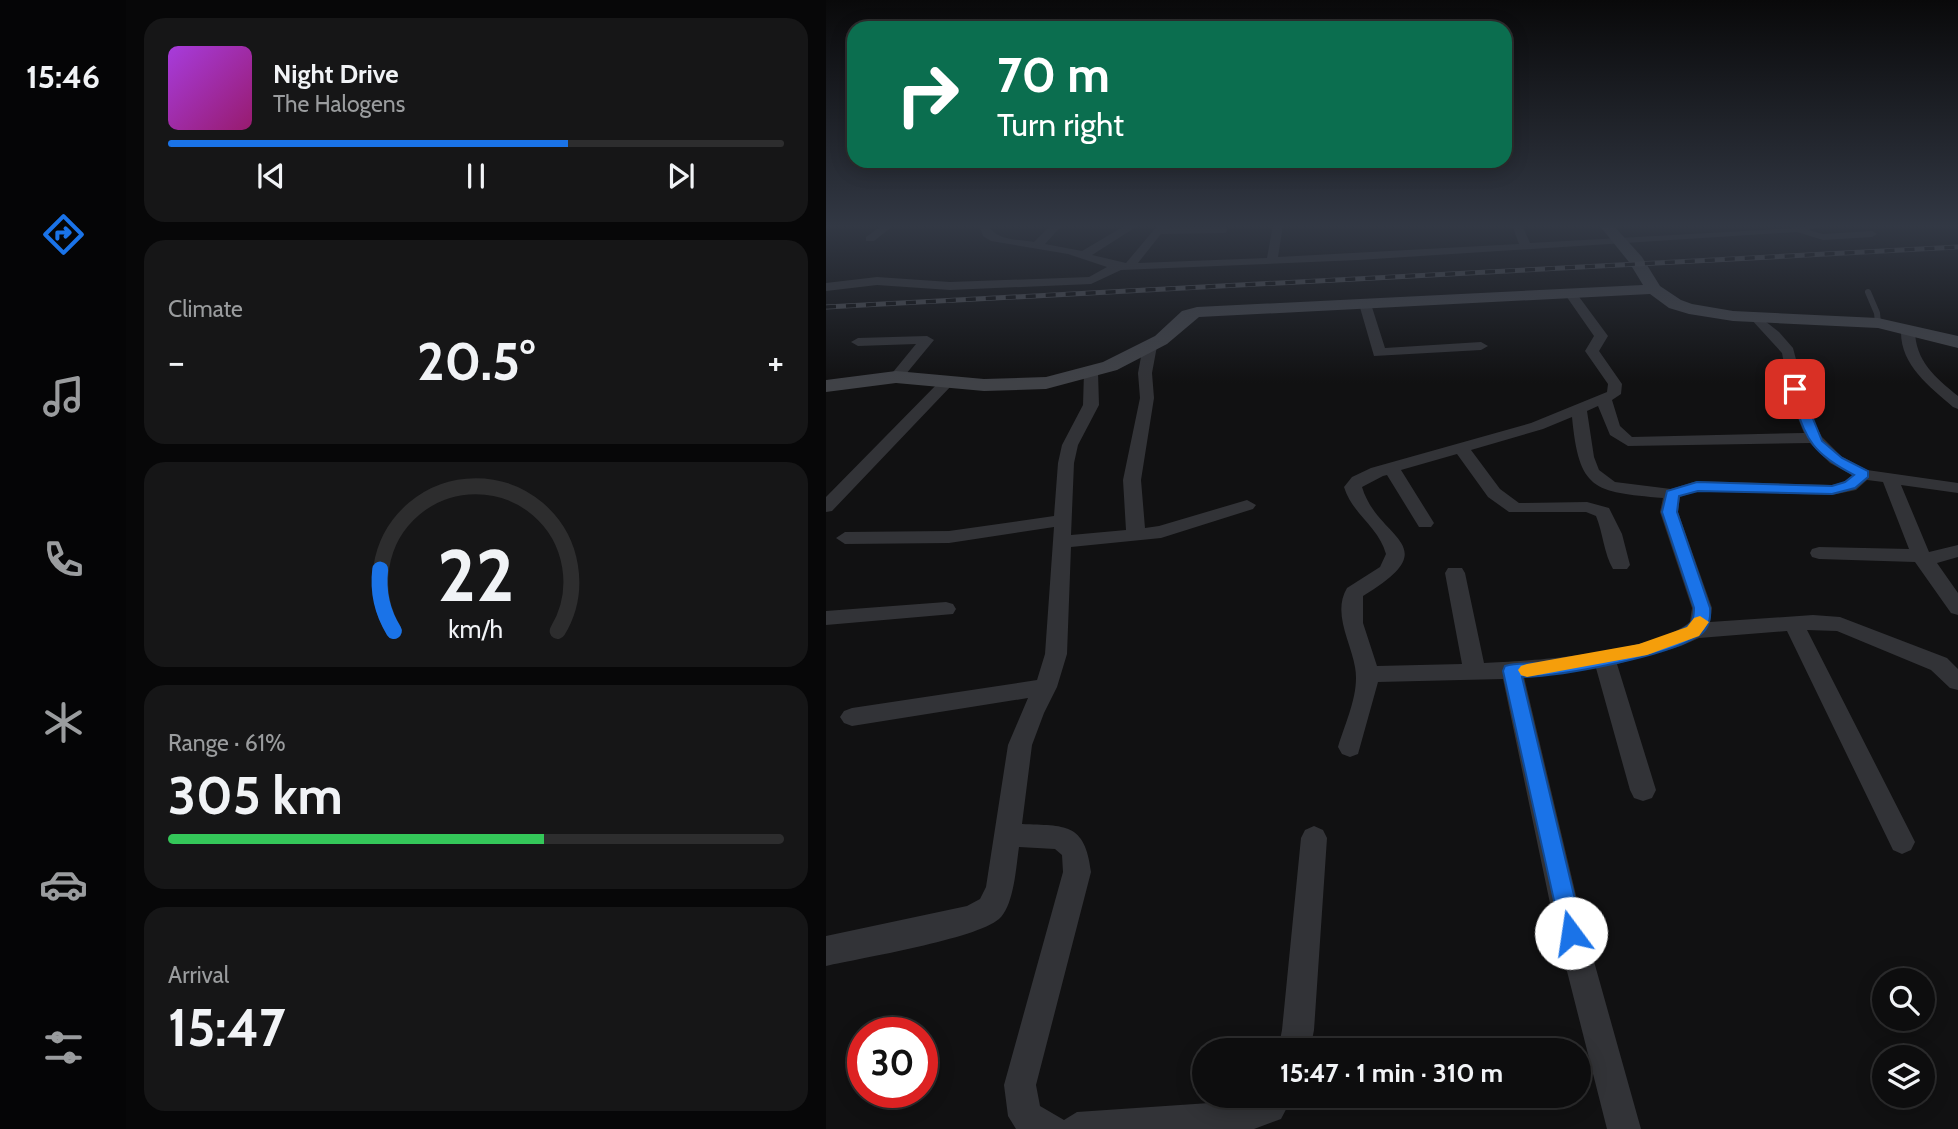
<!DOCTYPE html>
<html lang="en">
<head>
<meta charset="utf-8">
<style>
	:root { --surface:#0d0d0e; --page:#161617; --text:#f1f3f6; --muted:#9a9c9e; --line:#2d2d2e; --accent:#1a73e8 }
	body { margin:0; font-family:Cabin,sans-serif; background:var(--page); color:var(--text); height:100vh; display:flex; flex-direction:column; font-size:26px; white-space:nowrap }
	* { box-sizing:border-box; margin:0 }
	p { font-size:23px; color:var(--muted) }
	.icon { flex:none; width:38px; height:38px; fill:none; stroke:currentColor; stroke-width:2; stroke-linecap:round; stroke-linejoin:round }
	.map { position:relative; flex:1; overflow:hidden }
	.panel { display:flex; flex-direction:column; gap:18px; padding:18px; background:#070708; width:700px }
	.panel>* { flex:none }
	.banner { position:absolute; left:21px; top:21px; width:665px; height:147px; border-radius:21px; box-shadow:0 4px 18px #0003,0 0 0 2px var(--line); background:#0b6e4f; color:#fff; overflow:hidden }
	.fabs { position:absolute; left:1046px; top:968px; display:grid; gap:14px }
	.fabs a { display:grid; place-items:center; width:63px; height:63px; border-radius:50%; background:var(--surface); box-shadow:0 4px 18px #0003,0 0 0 2px var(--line); font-size:35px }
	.speed { position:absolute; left:21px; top:1017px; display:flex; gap:14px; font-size:35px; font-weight:700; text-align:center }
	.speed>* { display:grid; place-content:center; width:91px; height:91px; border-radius:50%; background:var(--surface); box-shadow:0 4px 18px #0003,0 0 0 2px var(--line); line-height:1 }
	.speed .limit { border:10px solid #d22; background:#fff; color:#111 }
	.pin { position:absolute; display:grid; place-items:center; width:60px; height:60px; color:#fff; margin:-30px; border-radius:14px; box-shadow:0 4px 10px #0006 }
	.me { position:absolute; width:77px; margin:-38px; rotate:346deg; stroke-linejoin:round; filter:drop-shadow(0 0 5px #0008) }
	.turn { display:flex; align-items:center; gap:24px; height:147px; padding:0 35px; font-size:32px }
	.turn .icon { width:91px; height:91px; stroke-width:2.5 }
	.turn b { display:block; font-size:49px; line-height:60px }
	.big { font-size:52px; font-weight:800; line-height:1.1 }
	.panel .tile { flex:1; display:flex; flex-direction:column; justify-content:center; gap:10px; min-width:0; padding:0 24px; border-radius:21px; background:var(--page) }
	.panel .dial { align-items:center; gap:0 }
	.dial svg { height:182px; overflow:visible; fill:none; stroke:var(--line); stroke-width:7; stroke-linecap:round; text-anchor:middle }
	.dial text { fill:var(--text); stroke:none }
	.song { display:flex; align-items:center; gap:21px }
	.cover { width:84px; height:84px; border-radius:10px; background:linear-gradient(135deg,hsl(280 70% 55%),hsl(320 70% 35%)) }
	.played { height:7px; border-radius:4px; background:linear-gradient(90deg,var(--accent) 65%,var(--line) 65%) }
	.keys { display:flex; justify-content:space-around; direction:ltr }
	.heat { display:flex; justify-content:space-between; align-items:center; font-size:38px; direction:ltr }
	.charge { height:10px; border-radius:5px; background:linear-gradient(90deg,#34c759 61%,var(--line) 0) }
	.trip { position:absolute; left:366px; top:1038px; width:399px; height:70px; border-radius:35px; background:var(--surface); box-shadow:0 4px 18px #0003,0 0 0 2px var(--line); font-weight:800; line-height:70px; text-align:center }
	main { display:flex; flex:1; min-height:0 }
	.dock { display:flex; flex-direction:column; width:126px; justify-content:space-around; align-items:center; background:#050506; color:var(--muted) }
	.dock .icon { width:49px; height:49px }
	.dock .current { color:var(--accent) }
	.dock b { font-size:32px; color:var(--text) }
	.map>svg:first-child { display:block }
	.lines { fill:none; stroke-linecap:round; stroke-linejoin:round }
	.lane { stroke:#323337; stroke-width:6 }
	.street { fill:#323337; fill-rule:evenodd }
	.secondary { fill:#404247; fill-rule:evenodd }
	.rail-casing { stroke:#494b50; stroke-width:5 }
	.rail { stroke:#0c0c0d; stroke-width:3.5; stroke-dasharray:10; stroke-linecap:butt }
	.route { fill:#1a73e8; stroke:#114b97; stroke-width:2 }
	.slow { fill:#f59e0b }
</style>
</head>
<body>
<main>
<nav class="dock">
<b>15:46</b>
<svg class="icon current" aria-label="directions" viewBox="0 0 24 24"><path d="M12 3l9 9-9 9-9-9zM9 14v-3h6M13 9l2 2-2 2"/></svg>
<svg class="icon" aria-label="music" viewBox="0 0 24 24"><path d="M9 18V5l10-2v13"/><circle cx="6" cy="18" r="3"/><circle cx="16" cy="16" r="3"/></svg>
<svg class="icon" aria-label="phone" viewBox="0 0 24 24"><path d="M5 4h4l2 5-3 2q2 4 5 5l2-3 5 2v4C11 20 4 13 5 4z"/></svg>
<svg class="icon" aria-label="climate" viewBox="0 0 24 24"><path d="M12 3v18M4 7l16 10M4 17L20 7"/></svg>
<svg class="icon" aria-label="car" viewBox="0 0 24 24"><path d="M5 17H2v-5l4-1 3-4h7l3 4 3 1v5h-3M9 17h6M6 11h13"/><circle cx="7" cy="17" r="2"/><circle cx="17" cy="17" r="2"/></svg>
<svg class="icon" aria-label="filters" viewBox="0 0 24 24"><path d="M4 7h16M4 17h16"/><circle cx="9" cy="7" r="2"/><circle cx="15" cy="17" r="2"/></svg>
</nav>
<section class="panel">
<div class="tile">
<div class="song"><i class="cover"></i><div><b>Night Drive</b><p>The Halogens</p></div></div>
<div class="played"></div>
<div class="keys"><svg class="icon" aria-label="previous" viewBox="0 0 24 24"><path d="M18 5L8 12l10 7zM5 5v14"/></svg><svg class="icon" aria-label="pause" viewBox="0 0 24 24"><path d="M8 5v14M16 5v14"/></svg><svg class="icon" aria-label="next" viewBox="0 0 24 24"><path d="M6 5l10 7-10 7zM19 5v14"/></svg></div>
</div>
<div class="tile"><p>Climate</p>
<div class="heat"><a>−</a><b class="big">20.5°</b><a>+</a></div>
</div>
<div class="tile dial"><svg viewBox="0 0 100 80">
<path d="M14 69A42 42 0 1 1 86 69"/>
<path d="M14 69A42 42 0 0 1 8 42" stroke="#1a73e8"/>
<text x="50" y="56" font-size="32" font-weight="700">22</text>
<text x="50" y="72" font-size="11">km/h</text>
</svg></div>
<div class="tile"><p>Range · 61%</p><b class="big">305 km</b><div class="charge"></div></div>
<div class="tile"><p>Arrival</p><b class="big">15:47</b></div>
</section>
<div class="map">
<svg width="1132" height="1129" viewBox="0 0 1132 1129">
	<rect width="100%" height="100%" fill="#111112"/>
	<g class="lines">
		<path class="lane" d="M332 231 398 230
			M1042 292 1051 313 1052 323"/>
		<path class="street" d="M57 225H68L48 241H40V237Z
			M153 225H163C169 241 192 239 208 242L225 225H236L219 244 256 251 300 225H313L266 255 300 263 332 225H342L312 263 441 258 447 225H457L452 257 693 244 686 225H696L704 243 954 229 1000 225 982 230 997 234 1046 231 1051 234 1046 237 997 240 971 232 532 260 295 270 265 284 124 290 51 285 0 291V283L51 277 124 282 263 277 281 267 242 254 165 241 157 236Z
			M744 289 748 290 782 336 773 351 796 384 795 394 786 400 794 426 806 437 978 433 965 401 956 353 924 318 930 314 953 332 967 348 985 416 996 437 1015 456 1041 470 1132 483V493L1075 485 1103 552 1132 545V557L1111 563 1132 593V615L1125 613 1089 562 993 559 986 557 984 553 986 549 993 547 1083 549 1057 482 1041 480 1030 490 1006 495 872 491 854 497 852 512 886 608 884 622 987 615 1014 617 1121 658 1132 669V690L1124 688 1105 670 1011 631 981 630 1085 834 1089 842 1085 850 1076 854 1067 850 961 631 873 638 855 646 791 664 830 790 826 798 817 801 808 798 804 790 770 668 698 677 753 908 815 1129H781L725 908 677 679 552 682 532 754 524 757 516 754 512 747C519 723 534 693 529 667 525 642 506 613 521 588L554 567 560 554C553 527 526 514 518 487L526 477 545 468 705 423 781 392 782 384 759 351 768 336 738 293ZM772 406 784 435 802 446 984 443 1004 463 1026 475 1018 482 1006 485 871 481 845 489 789 482 773 470 768 457 761 411ZM746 417C753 490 767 492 837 498L834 512 866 608 864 622C826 653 708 661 658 663L639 573 636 568H622L619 573 636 664 551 666 537 623V596C623 544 552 541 536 487L557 476 561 475 593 527H605L608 523 575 470 631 454 662 497 683 512H760L770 516C777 533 778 554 787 569H801L804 565 796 534 783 508 761 502 693 503 674 489 645 450 717 429Z
			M539 300 545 304 559 348 655 342 662 346 655 350 548 356 533 304Z
			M1082 326 1089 330C1089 361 1110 378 1132 396V409L1127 407C1103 386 1074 365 1075 330Z
			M101 336 108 340 75 380 70 381 63 377 90 344 32 346 25 342 32 338Z
			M324 342 331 346 326 373 328 398 315 480 319 528 333 526 421 500 430 505 427 509 335 538 245 547 241 654 231 687 218 713 206 745 196 824C239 826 259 822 265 872L210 1085 214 1106 238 1120 251 1112 413 1101 429 1096H467L455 1119 428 1129H190L182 1116 178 1085 237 872 236 855 229 849 193 847C190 867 188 906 173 919 150 939 35 958 0 966V936L141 906 154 899 160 887 182 745 202 698 26 726 18 723 14 717 18 711 26 708 211 680 219 654 228 527 123 543 19 544 10 538 19 532 123 531 228 516 232 463 236 445 257 405 258 372 265 368 272 372 273 405 252 445 248 463 245 535 300 530 297 480 314 398 312 373 317 346Z
			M121 378 126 379 128 382 126 385 6 511 0 512V497L116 379Z
			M120 602 127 604 130 609 127 614 0 625V611Z
			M488 826 497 830 501 838 488 1030 484 1050H452L456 1030 475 838 479 830Z"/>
		<path class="secondary" d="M773 225H787L816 257 834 286 855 300 866 304 907 311 1052 318 1132 336V348L1052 328 907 321 863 314 843 308 824 294 373 317 341 344 291 370 220 389 158 391 70 383 0 392V380L70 371 158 379 220 377 277 362 329 336 356 311 371 307 817 285 803 262Z"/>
		<g class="rail-casing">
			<path id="rail" d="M0 307 1132 247"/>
		</g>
		<use href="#rail" class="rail"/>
	</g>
	<linearGradient id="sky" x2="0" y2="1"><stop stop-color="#09090a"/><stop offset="0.59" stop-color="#323844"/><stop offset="1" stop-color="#323844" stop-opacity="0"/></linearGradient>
	<rect width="1132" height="383" fill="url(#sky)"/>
	<path class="route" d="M969 386 975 389 996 441 1016 458 1042 471V477L1029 488 1006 494 872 491 853 496 851 512 884 608C885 619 882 630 872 636 839 657 736 676 696 677L757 933 754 941 745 944 737 941 677 671 679 666C690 663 701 664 712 663 748 658 831 647 860 627 867 623 868 616 868 608L836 512 841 491 871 482 1006 486 1019 482 1028 475C980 450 981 437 963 389Z"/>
	<path class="slow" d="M874 616 883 622 873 636 821 655 701 677 695 675 692 670 695 666 701 664 813 644 861 627 868 618Z"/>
</svg>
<div class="fabs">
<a><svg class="icon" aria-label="search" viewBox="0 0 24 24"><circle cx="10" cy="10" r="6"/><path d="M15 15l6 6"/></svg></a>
<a><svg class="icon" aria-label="layers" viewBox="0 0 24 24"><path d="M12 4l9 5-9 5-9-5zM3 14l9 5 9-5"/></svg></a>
</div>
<div class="speed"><div class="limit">30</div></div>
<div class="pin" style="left:969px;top:389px;background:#d93025"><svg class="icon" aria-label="arrive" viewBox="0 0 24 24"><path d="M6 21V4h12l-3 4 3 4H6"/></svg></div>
<svg class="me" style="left:745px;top:933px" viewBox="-20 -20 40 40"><circle r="19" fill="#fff"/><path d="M0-13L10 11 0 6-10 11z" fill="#1a73e8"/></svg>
<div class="trip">15:47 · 1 min · 310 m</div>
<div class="banner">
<div class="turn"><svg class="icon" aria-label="right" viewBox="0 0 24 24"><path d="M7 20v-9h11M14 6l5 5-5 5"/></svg><div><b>70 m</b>Turn right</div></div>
</div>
</div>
</main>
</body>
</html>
